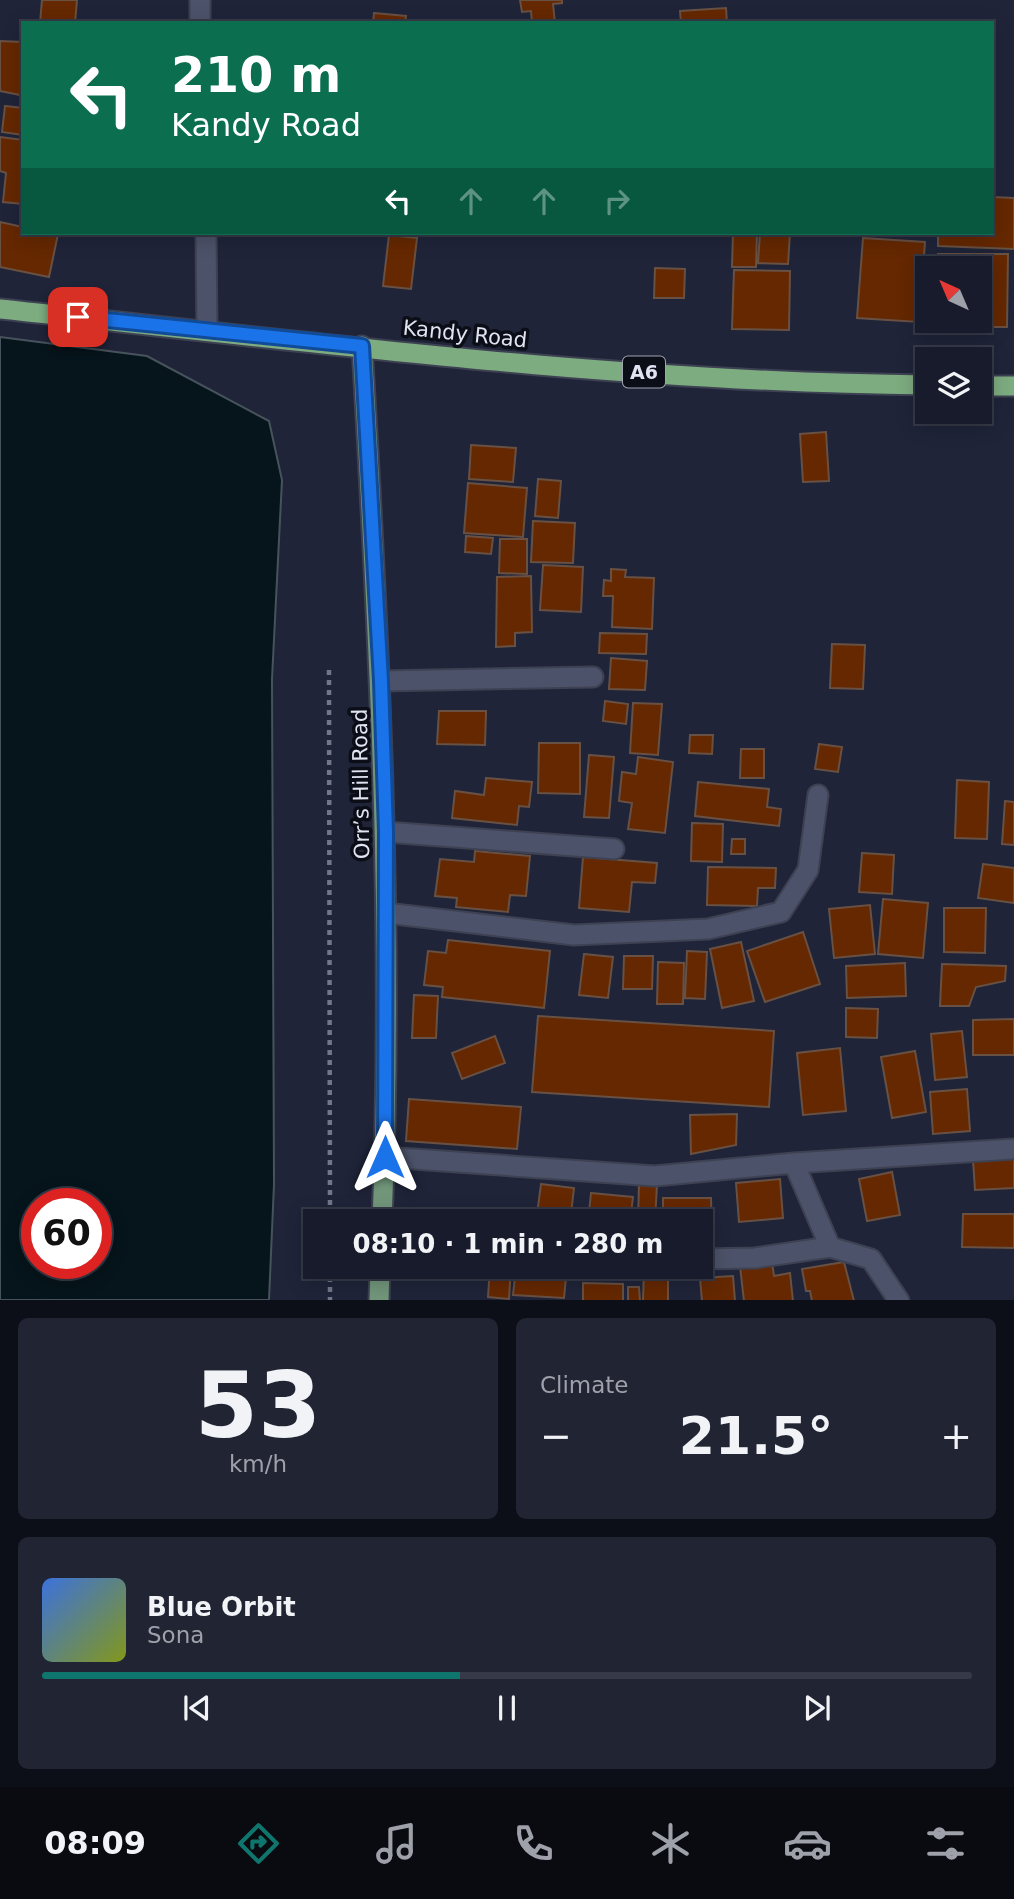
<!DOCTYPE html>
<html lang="en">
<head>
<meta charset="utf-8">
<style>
	:root { --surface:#171b2b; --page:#202433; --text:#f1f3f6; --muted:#9ea1a9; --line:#363947; --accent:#0f766e }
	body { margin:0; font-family:"DejaVu Sans",sans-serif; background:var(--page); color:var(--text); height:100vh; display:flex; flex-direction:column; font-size:26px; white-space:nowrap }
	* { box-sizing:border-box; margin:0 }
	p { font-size:23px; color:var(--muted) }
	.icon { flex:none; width:38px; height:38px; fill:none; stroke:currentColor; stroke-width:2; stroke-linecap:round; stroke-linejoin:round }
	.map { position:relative; height:1300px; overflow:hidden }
	.sheet { display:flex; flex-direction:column; gap:18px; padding:18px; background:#0d0f18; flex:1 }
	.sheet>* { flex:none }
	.hud { position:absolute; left:21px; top:21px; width:973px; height:214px; border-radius:0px; box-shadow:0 4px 18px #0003,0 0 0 2px var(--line); background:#0b6e4f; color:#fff; overflow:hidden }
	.needle { width:46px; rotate:316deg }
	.controls { position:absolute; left:915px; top:256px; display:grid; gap:14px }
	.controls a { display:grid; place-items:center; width:77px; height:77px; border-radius:0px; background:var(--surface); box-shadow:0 4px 18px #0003,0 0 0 2px var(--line); font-size:35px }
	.speed { position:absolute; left:21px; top:1188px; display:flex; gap:14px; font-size:35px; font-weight:700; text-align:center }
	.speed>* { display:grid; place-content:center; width:91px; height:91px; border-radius:50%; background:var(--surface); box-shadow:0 4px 18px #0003,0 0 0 2px var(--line); line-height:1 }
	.speed .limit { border:10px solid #d22; background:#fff; color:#111 }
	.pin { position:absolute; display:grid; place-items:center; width:60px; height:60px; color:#fff; margin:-30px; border-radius:14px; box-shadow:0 4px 10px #0006 }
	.me { position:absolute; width:77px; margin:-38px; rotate:0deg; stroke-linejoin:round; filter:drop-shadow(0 0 5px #0008) }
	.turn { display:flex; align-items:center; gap:24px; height:147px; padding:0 35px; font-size:32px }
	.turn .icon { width:91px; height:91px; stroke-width:2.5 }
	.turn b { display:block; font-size:49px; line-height:60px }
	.lanes { display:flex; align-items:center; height:66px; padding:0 35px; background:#0003; justify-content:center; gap:35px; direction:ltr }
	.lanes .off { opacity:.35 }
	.big { font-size:52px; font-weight:700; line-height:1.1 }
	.sheet .card { flex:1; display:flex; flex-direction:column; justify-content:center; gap:10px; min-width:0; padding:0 24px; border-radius:10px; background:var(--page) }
	.sheet .dial { align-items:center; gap:0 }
	.dial b { font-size:91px; line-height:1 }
	.song { display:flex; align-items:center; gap:21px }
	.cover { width:84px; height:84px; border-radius:10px; background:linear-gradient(135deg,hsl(220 70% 55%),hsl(70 70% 35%)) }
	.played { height:7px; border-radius:4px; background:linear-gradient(90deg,var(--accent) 45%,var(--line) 45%) }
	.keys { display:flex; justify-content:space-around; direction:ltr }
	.heat { display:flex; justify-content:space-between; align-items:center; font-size:38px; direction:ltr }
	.sheet .tiles { flex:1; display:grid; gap:18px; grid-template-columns:1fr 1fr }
	.card:last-child { grid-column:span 2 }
	.trip { position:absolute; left:303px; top:1209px; width:410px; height:70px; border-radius:0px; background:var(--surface); box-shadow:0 4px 18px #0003,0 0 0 2px var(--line); font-weight:700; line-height:70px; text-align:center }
	.tab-bar { display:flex; height:112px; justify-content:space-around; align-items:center; background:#090b11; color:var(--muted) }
	.tab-bar .icon { width:49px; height:49px }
	.tab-bar .on { color:var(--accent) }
	.tab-bar b { font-size:32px; color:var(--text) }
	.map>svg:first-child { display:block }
	.water { fill:#06151b; stroke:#47535c; stroke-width:2; fill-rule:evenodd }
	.building { fill:#652800; stroke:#685043; stroke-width:2 }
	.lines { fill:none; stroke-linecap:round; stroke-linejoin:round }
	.minor-casing { stroke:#3d4152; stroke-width:23 }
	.primary-casing { stroke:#3d4152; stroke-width:23 }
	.trunk-casing { stroke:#3d4152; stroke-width:23 }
	.path { stroke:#727688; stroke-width:4.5; stroke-dasharray:5 5; stroke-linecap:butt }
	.minor { stroke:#4c5269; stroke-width:19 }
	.primary { stroke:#71967a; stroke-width:19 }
	.trunk { stroke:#7dac80; stroke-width:19 }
	.route-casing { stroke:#114b97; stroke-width:18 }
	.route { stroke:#1a73e8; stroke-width:12 }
	.labels { text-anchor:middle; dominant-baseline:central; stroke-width:7; stroke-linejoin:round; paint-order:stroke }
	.shield { fill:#0c0e17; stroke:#a0a4b0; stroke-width:2 }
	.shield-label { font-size:19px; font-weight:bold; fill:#e0e4f2 }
	.street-label { font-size:21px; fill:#e0e4f2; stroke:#0c0e17 }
</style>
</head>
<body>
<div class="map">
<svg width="1014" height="1301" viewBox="0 0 1014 1301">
	<rect width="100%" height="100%" fill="#1f2439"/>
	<path class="water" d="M0 337 147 356 269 421 282 480 272 679 274 1184 269 1300H0ZM37 1204H96V1264H37Z"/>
	<path class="building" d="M42 0H77L75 23H40Z
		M520 0H562V3L553 4 555 23H532L531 11 522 12Z
		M726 8 727 23H681L680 11Z
		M374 13 406 16 405 23H373Z
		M0 41 23 42 20 95 0 91Z
		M5 106 23 108V135L2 132Z
		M0 137 23 140V204L3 202 6 173 0 171Z
		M992 197 1014 198V249L938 246V233H992Z
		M0 222 23 227V233L58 234 49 277 0 267Z
		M733 233H757L756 267H732Z
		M760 233H790L788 264 758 263Z
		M389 235 417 238 411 289 383 286Z
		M863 238 925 242 919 322 857 318Z
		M938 254H1008L1007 327H938V320H980V268H938Z
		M655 268 685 269 684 298H654Z
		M734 270 790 271 789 330 732 329Z
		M826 432 829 481 803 482 800 434Z
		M471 445 516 448 513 482 469 479Z
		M538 479 561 481 558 518 535 516Z
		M468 483 527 488 523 537 464 533Z
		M533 521 575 523 573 563 531 562Z
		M466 536 493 538 491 554 465 552Z
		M500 539H527V574L499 573Z
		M543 565 583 567 581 612 540 610Z
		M611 569 626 570 625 577 654 578 652 629 612 627 613 596H603L604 580 611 581Z
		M531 576 532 632 515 633V646L496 647 497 577Z
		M600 633 647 634 646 654 599 653Z
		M832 644 865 645 863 689 830 688Z
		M611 658 647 661 645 690 609 689Z
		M605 701 628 704 626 724 603 721Z
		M633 703 662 704 658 755 630 753Z
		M439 711H486L485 745 437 744Z
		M690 735H713L712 754 689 753Z
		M539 743H580V794L538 793Z
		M819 744 842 747 838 772 815 769Z
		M741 749H764V778H740Z
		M589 755 614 757 609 818 584 817Z
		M638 757 673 762 665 833 628 829 632 803 619 801 622 772 636 774Z
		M486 778 532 782 529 807 519 806 517 825 452 818 455 791 484 795Z
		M957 780 989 782 987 839 955 838Z
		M698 782 769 789 767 807 781 809 779 826 695 816Z
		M1005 801 1014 802V845L1002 844Z
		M692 823 723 824 722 862 691 861Z
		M732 839H745V854H731Z
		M475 851 530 856 526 896 510 895 508 912 456 907 457 898 435 896 440 859 474 862Z
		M862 853 894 855 892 894 859 892Z
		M583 857 657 863 655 883 632 882 629 912 579 908Z
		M983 864 1014 868V903L978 898Z
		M708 867 776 868 775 888H758L757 906 707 905Z
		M883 899 928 903 923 958 878 954Z
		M870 905 875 954 834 958 829 909Z
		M944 908H986L985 953 944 952Z
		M803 932 820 984 765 1002 747 951Z
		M448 940 550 951 544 1008 442 997 443 987 424 985 428 951 446 953Z
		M741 942 754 1001 722 1008 710 949Z
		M687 951 707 952 705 999 685 998Z
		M584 954 613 957 608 998 579 995Z
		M624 956H653L652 989H623Z
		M658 962 684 963 683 1004H657Z
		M905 963 906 996 847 998 846 966Z
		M942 964 1006 966 1005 981 976 987 969 1006H940Z
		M414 995 438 996 436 1038H412Z
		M846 1008 878 1009 877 1038 846 1037Z
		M538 1016 774 1031 769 1107 532 1092Z
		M1014 1019V1055H973V1020Z
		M962 1031 967 1077 935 1080 931 1034Z
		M495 1036 505 1063 462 1079 452 1053Z
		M840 1048 846 1111 803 1115 797 1053Z
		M915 1051 926 1112 892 1118 881 1057Z
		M967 1089 970 1131 933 1134 930 1092Z
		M409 1099 521 1107 517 1149 406 1141Z
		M737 1114 736 1145 691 1154 690 1115Z
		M1014 1157V1188L975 1190 973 1160Z
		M892 1172 900 1215 867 1221 859 1179Z
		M780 1179 783 1218 739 1222 736 1183Z
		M639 1183 657 1184 655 1222H638Z
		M541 1184 574 1188 570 1222H536Z
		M591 1193 633 1197 630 1222H588Z
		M663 1198H711L712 1233H700V1222H663Z
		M963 1214H1014V1248L962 1247Z
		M772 1262 774 1276 790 1273 793 1301H744L740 1266Z
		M844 1262 854 1301H812L810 1291H806L802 1269Z
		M490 1267H511L509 1299 488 1297Z
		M516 1267H567L564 1298 513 1295Z
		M644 1267H668V1301H643Z
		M733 1276 735 1301H702L700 1278Z
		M583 1283 623 1284V1301H583Z
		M628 1287H639L640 1301H628Z"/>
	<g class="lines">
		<g class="minor-casing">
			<path id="minor" d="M200 0V23
				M206 233 207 331
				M381 681 593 677
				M386 832 614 849
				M386 913 574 935 708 929 781 912 808 870 818 795
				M385 1157 655 1176 794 1163 1014 1149
				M794 1163 830 1247 871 1259 899 1301
				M700 1259 755 1258 830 1247"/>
		</g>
		<g class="primary-casing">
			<path id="primary" d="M362 346C379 638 394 929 382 1222
				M379 1301 380 1267"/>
		</g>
		<g class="trunk-casing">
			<path id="trunk" d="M0 309C308 342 618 382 928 385
				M980 386H1014"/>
		</g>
		<path class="path" d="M329 670 330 1222
			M330 1267V1301"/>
		<use href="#minor" class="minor"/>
		<use href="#primary" class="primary"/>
		<use href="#trunk" class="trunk"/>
	</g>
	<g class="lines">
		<g class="route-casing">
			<path id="route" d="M78 317 362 346 381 681 386 832 385 1157"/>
		</g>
		<use href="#route" class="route"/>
	</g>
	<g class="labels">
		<rect class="shield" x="623" y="356.5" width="42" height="31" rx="5"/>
		<g class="shield-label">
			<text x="644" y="372">A6</text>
		</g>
		<g class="street-label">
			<text transform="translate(465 334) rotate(6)">Kandy Road</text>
			<text transform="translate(361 784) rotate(-91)">Orr’s Hill Road</text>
		</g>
	</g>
</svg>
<div class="controls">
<a><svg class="needle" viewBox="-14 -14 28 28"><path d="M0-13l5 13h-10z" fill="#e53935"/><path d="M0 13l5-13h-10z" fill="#9ea1a9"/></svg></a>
<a><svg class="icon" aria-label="layers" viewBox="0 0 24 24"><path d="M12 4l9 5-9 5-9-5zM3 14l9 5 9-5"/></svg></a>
</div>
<div class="speed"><div class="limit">60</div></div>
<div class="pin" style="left:78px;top:317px;background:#d93025"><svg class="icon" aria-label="arrive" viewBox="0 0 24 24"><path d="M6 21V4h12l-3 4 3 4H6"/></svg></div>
<svg class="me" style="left:385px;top:1157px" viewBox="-20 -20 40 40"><path d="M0-17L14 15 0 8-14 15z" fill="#1a73e8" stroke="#fff" stroke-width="4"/></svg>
<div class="trip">08:10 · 1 min · 280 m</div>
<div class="hud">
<div class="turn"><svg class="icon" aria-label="left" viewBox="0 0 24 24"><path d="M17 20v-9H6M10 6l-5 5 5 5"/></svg><div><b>210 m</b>Kandy Road</div></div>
<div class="lanes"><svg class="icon" aria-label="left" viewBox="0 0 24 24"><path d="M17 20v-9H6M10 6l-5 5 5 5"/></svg><svg class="icon off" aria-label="ahead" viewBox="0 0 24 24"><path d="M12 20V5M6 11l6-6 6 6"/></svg><svg class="icon off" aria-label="ahead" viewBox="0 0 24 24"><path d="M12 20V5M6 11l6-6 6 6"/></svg><svg class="icon off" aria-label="right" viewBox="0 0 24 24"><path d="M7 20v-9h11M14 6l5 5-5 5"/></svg></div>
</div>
</div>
<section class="sheet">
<div class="tiles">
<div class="card dial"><b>53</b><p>km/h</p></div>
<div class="card"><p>Climate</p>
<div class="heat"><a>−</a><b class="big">21.5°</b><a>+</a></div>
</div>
<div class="card">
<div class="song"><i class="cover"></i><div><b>Blue Orbit</b><p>Sona</p></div></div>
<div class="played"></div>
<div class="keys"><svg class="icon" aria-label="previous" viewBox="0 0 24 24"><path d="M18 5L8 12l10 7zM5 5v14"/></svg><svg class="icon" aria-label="pause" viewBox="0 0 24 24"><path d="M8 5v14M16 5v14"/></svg><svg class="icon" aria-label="next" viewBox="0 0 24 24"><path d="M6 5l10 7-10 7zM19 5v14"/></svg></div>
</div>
</div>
</section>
<nav class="tab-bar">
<b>08:09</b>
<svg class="icon on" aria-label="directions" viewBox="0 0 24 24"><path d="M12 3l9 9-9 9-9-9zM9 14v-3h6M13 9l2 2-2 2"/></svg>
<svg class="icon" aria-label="music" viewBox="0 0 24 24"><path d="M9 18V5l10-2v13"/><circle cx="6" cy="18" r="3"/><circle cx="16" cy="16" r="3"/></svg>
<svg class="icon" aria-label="phone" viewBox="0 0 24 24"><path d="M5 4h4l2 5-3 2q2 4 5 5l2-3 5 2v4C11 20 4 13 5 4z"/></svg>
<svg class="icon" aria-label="climate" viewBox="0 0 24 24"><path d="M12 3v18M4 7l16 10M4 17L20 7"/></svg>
<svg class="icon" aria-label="car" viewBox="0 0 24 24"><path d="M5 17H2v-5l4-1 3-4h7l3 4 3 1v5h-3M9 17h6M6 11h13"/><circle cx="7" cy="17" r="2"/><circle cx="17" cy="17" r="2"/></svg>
<svg class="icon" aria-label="filters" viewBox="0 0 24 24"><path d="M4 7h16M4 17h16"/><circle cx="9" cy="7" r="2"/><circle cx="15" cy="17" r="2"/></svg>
</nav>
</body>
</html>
